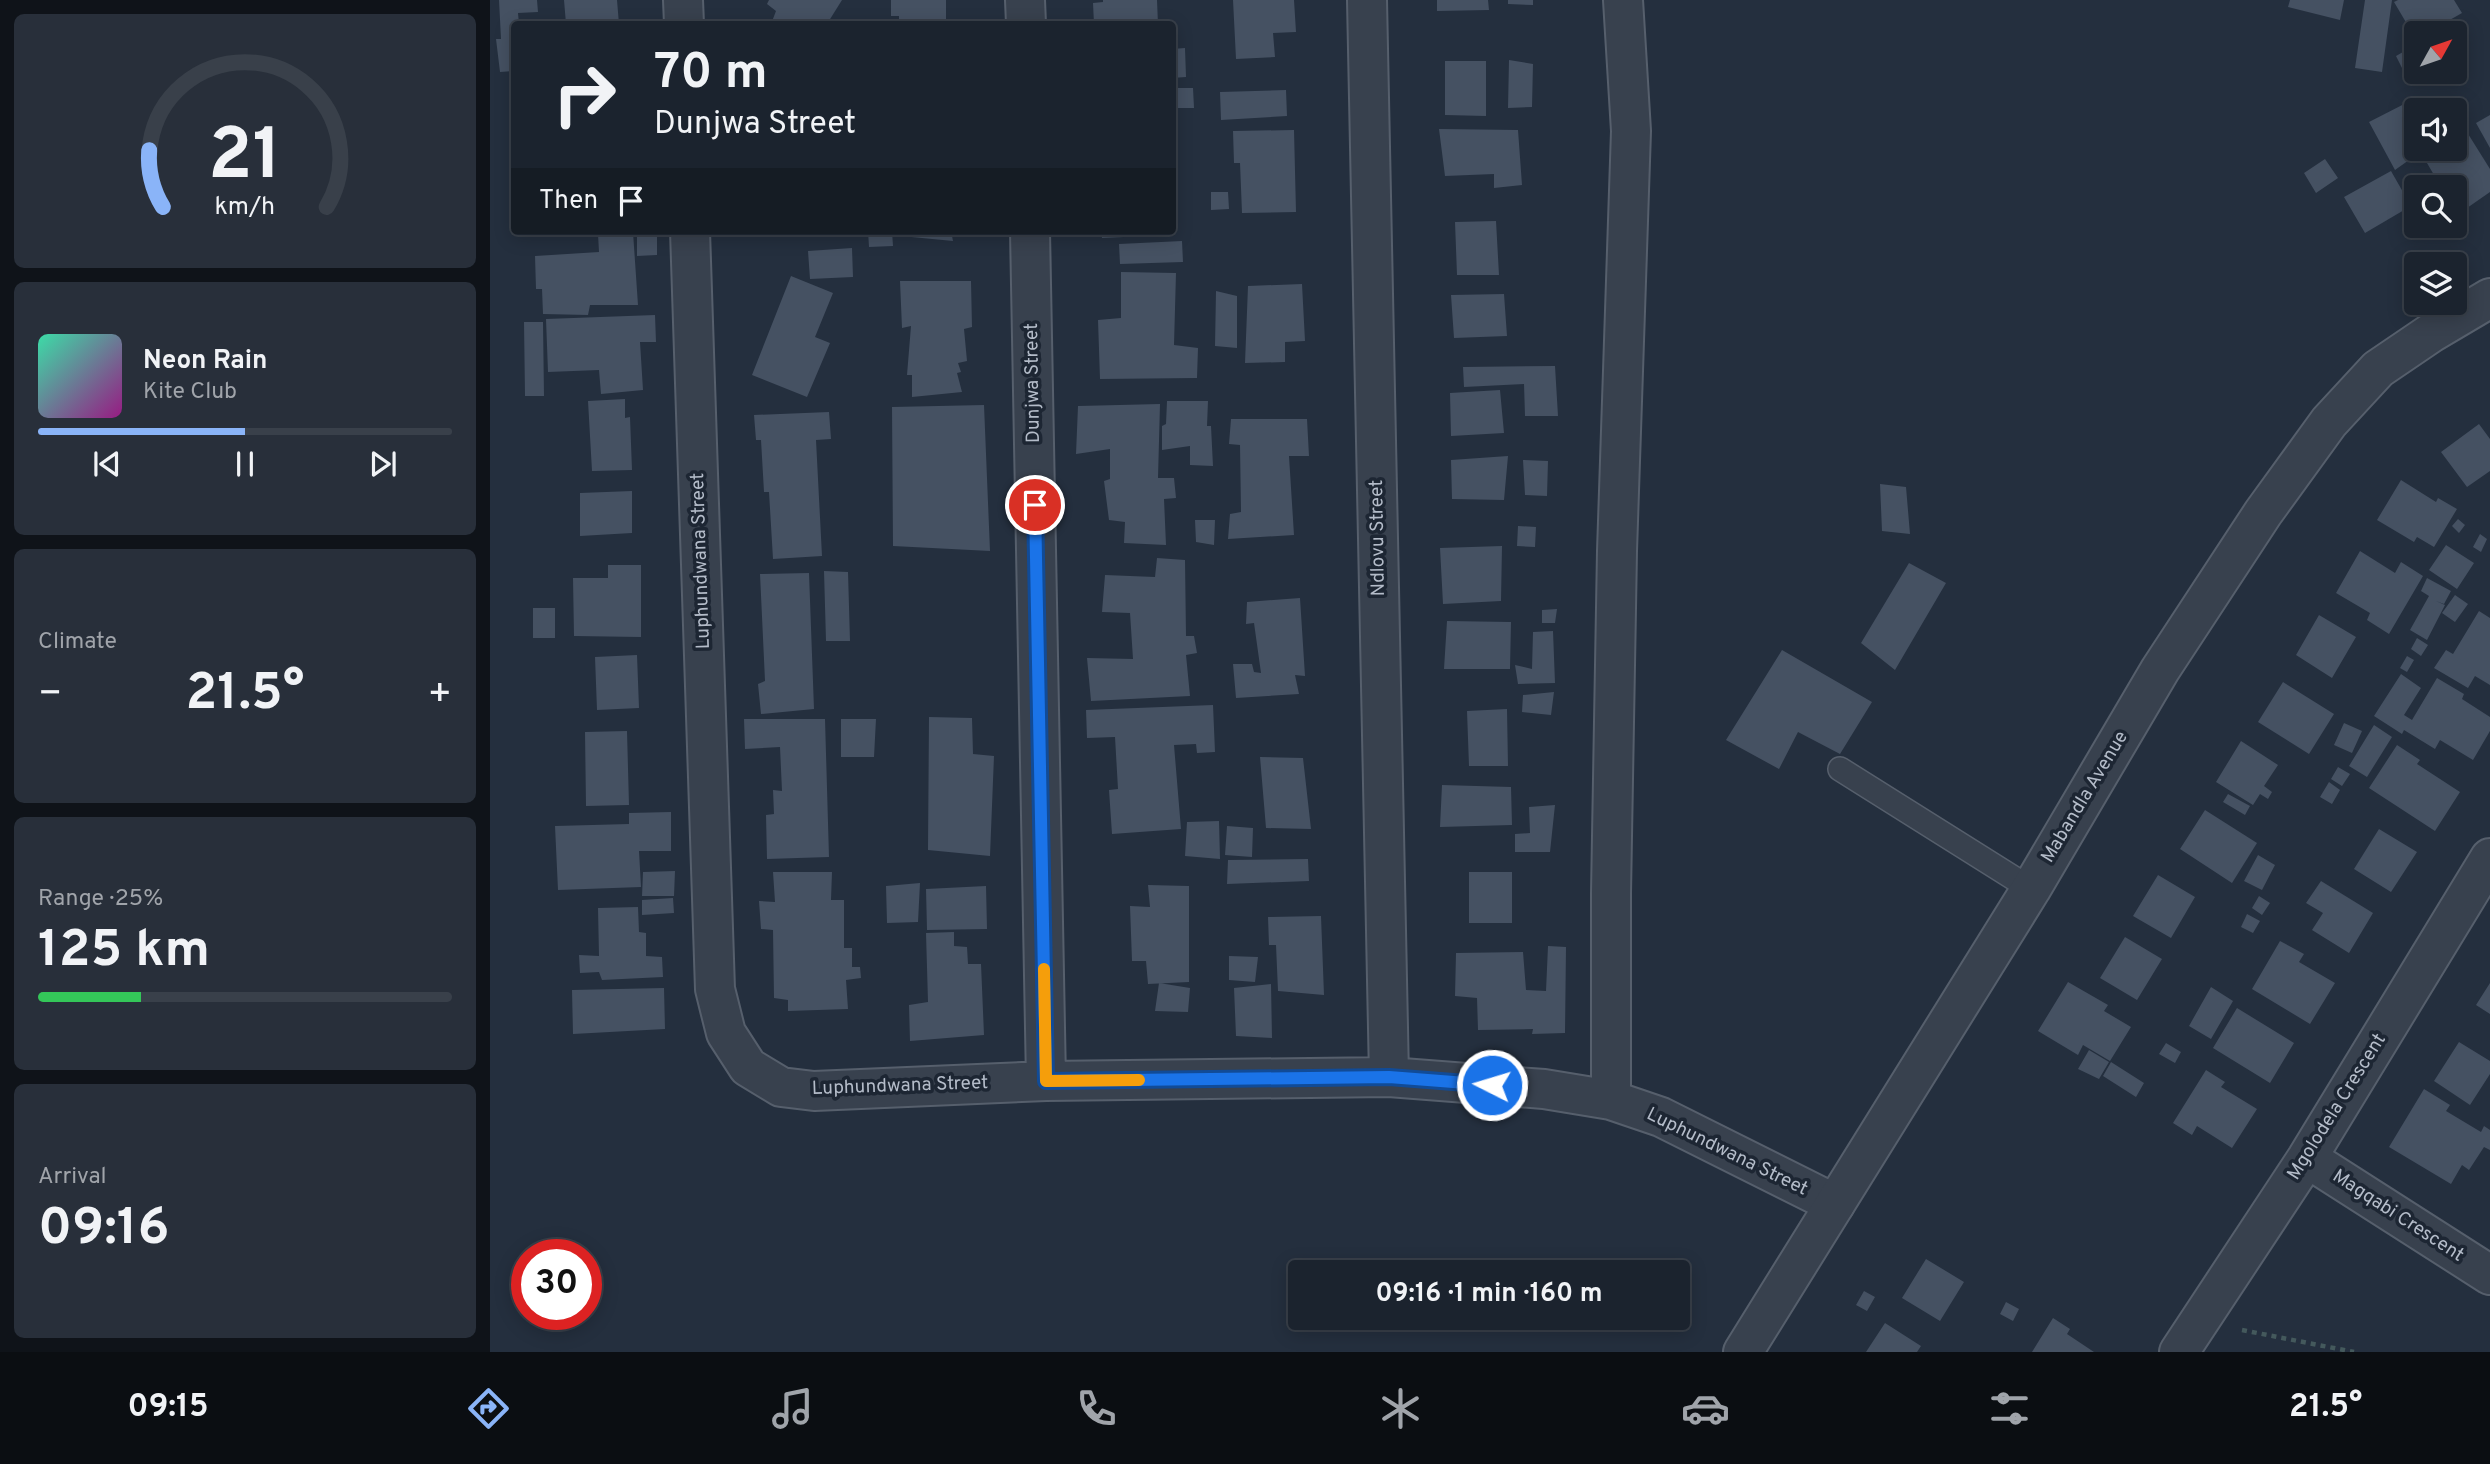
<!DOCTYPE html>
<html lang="en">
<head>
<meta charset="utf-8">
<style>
	:root { --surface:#1b232e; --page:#282f3a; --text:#f1f3f6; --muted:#a0a4aa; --line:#39404a; --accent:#8ab4f8 }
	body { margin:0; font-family:Overpass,sans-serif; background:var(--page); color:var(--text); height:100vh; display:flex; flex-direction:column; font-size:26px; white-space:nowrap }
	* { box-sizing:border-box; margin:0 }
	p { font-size:23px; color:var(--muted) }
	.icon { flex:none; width:38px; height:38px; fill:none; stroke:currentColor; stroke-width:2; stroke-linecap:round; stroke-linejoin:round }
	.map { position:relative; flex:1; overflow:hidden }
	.details { display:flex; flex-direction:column; gap:14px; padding:14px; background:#0f1319; width:490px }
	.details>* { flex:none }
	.guide { position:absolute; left:21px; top:21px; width:665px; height:214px; border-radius:7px; box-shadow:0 4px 18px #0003,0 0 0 2px var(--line); background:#1b232e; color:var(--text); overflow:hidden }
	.needle { width:46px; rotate:50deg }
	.tools { position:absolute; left:1914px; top:21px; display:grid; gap:14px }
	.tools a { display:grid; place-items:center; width:63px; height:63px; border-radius:7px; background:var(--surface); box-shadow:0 4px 18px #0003,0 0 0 2px var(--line); font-size:35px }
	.speed { position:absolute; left:21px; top:1239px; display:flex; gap:14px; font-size:35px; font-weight:700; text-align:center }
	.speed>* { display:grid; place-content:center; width:91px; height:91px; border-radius:50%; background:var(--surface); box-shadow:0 4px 18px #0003,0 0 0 2px var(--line); line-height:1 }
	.speed .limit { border:10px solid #d22; background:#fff; color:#111 }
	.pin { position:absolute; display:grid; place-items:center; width:60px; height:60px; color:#fff; margin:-30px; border:4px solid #fff; border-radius:50%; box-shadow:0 2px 7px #0007 }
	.me { position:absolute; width:77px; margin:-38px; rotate:275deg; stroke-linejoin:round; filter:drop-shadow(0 0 5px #0008) }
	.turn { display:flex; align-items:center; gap:24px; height:147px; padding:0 28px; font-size:32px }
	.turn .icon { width:91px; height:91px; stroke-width:2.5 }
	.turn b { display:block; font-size:49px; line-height:60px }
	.then { display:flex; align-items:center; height:66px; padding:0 28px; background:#0003; gap:14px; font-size:26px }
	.big { font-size:52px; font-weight:700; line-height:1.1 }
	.details .tile { flex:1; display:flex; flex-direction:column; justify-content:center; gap:10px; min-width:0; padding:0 24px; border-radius:10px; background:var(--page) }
	.details .dial { align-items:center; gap:0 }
	.dial svg { height:182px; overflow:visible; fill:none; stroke:var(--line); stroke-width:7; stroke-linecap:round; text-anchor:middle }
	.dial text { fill:var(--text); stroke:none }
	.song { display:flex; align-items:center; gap:21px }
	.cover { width:84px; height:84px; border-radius:10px; background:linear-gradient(135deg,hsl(160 70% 55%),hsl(310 70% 35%)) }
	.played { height:7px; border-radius:4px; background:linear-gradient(90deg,var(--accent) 50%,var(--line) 50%) }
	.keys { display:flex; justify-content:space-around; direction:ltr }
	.heat { display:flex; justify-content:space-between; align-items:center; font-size:38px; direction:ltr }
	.charge { height:10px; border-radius:5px; background:linear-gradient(90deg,#34c759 25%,var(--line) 0) }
	.trip { position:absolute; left:798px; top:1260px; width:402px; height:70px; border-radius:7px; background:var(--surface); box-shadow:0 4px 18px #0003,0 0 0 2px var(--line); font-weight:700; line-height:70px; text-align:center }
	.tab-bar { display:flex; height:112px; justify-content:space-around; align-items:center; background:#0b0e12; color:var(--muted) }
	.tab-bar .icon { width:49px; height:49px }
	.tab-bar .selected { color:var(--accent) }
	.tab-bar b { font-size:32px; color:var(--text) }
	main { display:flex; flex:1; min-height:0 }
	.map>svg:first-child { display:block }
	.building { fill:#455162 }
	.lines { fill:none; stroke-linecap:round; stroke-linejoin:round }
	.service-casing { stroke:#565f6c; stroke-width:26 }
	.minor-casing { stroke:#565f6c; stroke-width:42 }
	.tertiary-casing { stroke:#565f6c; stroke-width:42 }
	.path { stroke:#44595c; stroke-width:4.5; stroke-dasharray:5 5; stroke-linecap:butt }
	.service { stroke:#38414e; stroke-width:23 }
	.minor { stroke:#38414e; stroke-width:38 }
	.tertiary { stroke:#38414e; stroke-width:38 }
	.route-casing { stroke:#114b97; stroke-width:18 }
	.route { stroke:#1a73e8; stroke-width:12 }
	.slow { stroke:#f59e0b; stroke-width:12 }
	.labels { text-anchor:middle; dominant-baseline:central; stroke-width:7; stroke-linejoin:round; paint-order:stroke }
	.street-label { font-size:19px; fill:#b4bcc9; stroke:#1d2633 }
</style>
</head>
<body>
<main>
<section class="details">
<div class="tile dial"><svg viewBox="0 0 100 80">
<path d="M14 69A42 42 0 1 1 86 69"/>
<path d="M14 69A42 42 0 0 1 8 44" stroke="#8ab4f8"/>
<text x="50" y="56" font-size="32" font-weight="700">21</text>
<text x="50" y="72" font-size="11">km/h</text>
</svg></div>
<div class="tile">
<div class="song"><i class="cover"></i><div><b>Neon Rain</b><p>Kite Club</p></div></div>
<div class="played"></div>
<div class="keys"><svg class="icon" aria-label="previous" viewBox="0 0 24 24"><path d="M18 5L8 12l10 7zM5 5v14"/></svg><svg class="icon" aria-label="pause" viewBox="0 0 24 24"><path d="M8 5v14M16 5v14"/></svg><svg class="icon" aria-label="next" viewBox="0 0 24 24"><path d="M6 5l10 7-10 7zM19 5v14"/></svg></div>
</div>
<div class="tile"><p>Climate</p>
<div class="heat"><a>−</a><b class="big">21.5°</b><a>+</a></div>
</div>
<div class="tile"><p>Range · 25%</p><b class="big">125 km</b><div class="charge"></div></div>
<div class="tile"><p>Arrival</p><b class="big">09:16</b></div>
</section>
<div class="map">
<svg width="2000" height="1352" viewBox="0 0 2000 1352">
	<rect width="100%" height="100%" fill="#242f3e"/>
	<path class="building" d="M9 0H47L48 12 28 13 29 24H24V71L10 72 6 39H11Z
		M74 0H127L129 24H76Z
		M279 0H352L337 24H281L286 11 277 4Z
		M401 0H456V24H409V16H401Z
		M613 0H667L668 24H604L603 3 613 2Z
		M743 0H804L806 32 783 33 785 57 746 59Z
		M947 0H998L999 10 947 11Z
		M1018 0H1043V5L1018 4Z
		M1800 0H1854L1850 20 1798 7Z
		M1875 0H1902L1892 72 1865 68Z
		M1908 0H1964L1972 13 1937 33H1927V41L1904 2Z
		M1927 44V68L1915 74 1906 56Z
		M695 48 696 77 682 78V49Z
		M1019 60 1043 64 1042 107 1018 108Z
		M955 61H996V116L955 115Z
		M682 88H703L704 108H682Z
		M796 90 797 116 731 120 730 92Z
		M1924 99 1930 110H1927V140L1918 145 1926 155 1905 170 1879 122Z
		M1958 102 1964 110H1942Z
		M1965 113 2000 169V192L1967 215 1965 187H1951L1930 151 1965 149Z
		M2000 115V148L1986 123Z
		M949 129 1028 130 1032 185 1004 188V174L955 176Z
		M804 130 806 212 752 213 750 163H744L743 131Z
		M1835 159 1848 178 1826 193 1814 173Z
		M1901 171 1921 206 1875 233 1854 197Z
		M721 192H738L739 209 721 210Z
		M1006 221 1009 275H967L965 222Z
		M378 231H402L403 246 379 247Z
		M411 231H461L463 241 411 236Z
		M611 231H676L677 235 612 238Z
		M143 232 148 305H100L98 315 53 314 52 289H46L45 256 109 252 108 234Z
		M147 233H167V255L147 256Z
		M692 241 693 262 630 264 629 244Z
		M362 248 363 277 320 279 318 251Z
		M631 272 686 273 684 345 708 348 707 378 610 379 608 320 631 318Z
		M301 276 343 293 325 337 340 343 317 397 262 375Z
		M410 281H481L482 327 474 329 477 361 468 363 471 372 467 373 472 392 422 397V375H417L421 326 412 328Z
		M812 284 815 341 795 342V362L755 363 758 286Z
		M726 291 747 296V348L725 346Z
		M1014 294 1017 336 964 338 961 295Z
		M165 315 166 342H150L153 390 111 394 109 370 58 372 56 319Z
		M34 322H53L54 396H35Z
		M1065 366 1068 416H1035L1034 384 974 387 973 367Z
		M1010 390 1014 433 961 436 960 393Z
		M135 399V418L140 417 142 470 102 471 98 401Z
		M677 401H718L717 426H721L723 466 700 465V446L672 450V426L676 424Z
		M670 404 668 478H684L686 498 674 499 676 545 634 543 635 522 619 520 614 481 620 479V449L586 454 588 406Z
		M494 405 500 551 403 546 402 407Z
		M339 412 341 439 326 440 332 556 283 559 279 492H274L271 440H266L264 415Z
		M741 419H817L819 456H799L804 535 738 539 740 514 751 512 750 445 739 444Z
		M1989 424 2000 439V471L1977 487 1951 452Z
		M1018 456 1014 500 962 499 961 460Z
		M1033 460 1058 461 1057 496 1035 495Z
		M1911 480 1946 502 1948 498 1967 509 1944 547 1927 537 1924 542 1887 520Z
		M1390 484 1416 487 1420 534 1392 531Z
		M142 491V533L90 536V493Z
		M1968 519 1975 525 1969 533 1962 526Z
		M705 520H725L724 545 706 542Z
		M1028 526 1046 527 1045 547 1027 546Z
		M1990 534 1997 539 1991 552 1983 547Z
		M1956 545 1984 563 1967 589 1939 570Z
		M1012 546 1011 601 953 604 950 548Z
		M1870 551 1905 573 1911 562 1933 576 1899 634 1877 620 1880 613 1846 593Z
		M667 558 695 560 696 636H704L707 653 696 655 700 696 601 701 597 658 643 659 640 613 612 612 615 575 665 577Z
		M1419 563 1456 583 1405 670 1371 643Z
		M118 565H151V637L84 636 83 578H118Z
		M334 571 358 572 360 641H336Z
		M319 573 324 709 271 714 268 684 275 681 270 574Z
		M1937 578 1961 591 1954 604 1946 601 1955 605 1937 640 1920 630 1939 596 1931 591Z
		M1965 595 1978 604 1965 622 1952 613Z
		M810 598 815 676 805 675 809 694 746 698 743 664H762L764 672 771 673 764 623 756 624 757 602Z
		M43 608H65V638H43Z
		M1067 609 1065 623H1052V610Z
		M1989 611 2000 618V685L1985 676 1978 688 1944 668 1956 650 1963 654Z
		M1829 615 1866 637 1842 678 1806 655Z
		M957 621 1021 622 1020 669H954Z
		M1063 631 1065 683 1028 684 1025 665 1042 669 1043 632Z
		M1927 638 1938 645 1931 656 1921 649Z
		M1292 650 1382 702 1350 754 1308 732 1289 769 1236 740Z
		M147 655 149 708 107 710 105 657Z
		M1917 656 1924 660 1917 672 1910 668Z
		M1911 674 1931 688 1914 715 1922 720 1947 678 1974 694 1972 699 2000 717V731L1983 760 1950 740 1945 749 1914 730 1912 734 1884 716Z
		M1793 682 1844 714 1819 754 1768 722Z
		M1064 692 1061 715 1032 712 1033 695Z
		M723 705 725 752 707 753 706 744 684 745 691 829 622 834 619 790 628 789 625 737 597 738 596 710Z
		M1017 709 1018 766H979L977 711Z
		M439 717 482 718 483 754 504 756 500 856 438 850Z
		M254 719H335L339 857 277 859 276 815 284 814 283 790 292 791 290 747 255 749Z
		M351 719H386L384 757H351Z
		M1854 723 1872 731 1862 753 1844 745Z
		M1884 725 1902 737 1877 777 1859 766Z
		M137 731 139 805 96 806 95 732Z
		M1751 741 1788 765 1774 786 1782 792 1778 799 1770 794 1763 805 1726 782Z
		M1907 745 1930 760 1927 764 1970 792 1945 831 1879 788Z
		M770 757 813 758 821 829 776 828Z
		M1848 767 1860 774 1852 786 1841 779Z
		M1839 782 1850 790 1842 804 1830 797Z
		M952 785 1021 787 1022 825 950 827Z
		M1738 794 1760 806 1755 815 1733 802Z
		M1065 805 1060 852H1025V834L1040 833 1039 807Z
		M1715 810 1767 843 1742 883 1690 849Z
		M181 812V851H149L151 887 68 890 65 826 139 824V813Z
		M729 821 730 859 695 856 697 822Z
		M737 826 763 828 762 857 735 855Z
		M1889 829 1927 852 1901 892 1864 869Z
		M1768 855 1785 865 1772 890 1754 881Z
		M818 859 819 881 737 884 738 860Z
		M185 871 184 896H152L153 872Z
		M283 872H342L341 900H354V948H362V967H370L371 978 356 980 358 1009 298 1011V1000L284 998 283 930 271 929 269 901 285 902Z
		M979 872H1022V923H979Z
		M1668 875 1705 897 1681 938 1643 916Z
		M1831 881 1883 913 1859 953 1822 930 1833 913 1816 903Z
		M430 883 428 922 397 923 396 886Z
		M658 885 699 886V982L658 984 656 961H642L640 906 660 907Z
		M496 886 497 929 437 930 436 889Z
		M1769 896 1780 903 1772 915 1762 908Z
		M183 898 184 913 152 915V900Z
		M148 907 149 932 156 933V956L172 957 173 977 112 980 109 972 90 973 89 955 109 956 108 908Z
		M1757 914 1770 921 1763 933 1751 927Z
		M831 916 834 995 788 991 786 945H779L778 917Z
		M464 932V946L477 947 478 964H491L494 1035 420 1041 419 1005 438 1002 436 933Z
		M1635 937 1672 959 1647 1000 1610 978Z
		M1790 941 1814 954 1809 962 1845 983 1820 1024 1762 989Z
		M1058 946 1076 947 1075 1033 1042 1034 1043 1029 988 1030 987 998 965 996 966 953 1033 952 1036 990 1056 991Z
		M739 956 768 957 765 982 739 980Z
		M1578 982 1618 1005 1614 1011 1641 1027 1620 1061 1593 1045 1588 1055 1548 1031Z
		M669 983 700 988 698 1012 665 1011Z
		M2000 983V1014L1986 1005Z
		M781 984 782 1038 746 1036 744 988Z
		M1721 987 1743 1001 1721 1039 1699 1026Z
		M174 988 175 1029 83 1034 82 990Z
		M1747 1008 1804 1043 1780 1083 1723 1048Z
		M1969 1042 2000 1061V1074L1980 1105 1944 1081Z
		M1676 1043 1691 1052 1685 1063 1669 1054Z
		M1599 1050 1619 1062 1609 1079 1588 1069Z
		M1621 1062 1654 1083 1646 1097 1613 1076Z
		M1716 1070 1735 1082 1731 1087 1767 1109 1742 1148 1707 1126 1702 1135 1683 1123Z
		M1934 1089 1960 1105 1956 1111 1991 1132 1994 1126 2000 1130V1150L1994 1147 1979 1170 1972 1165 1961 1184 1899 1147Z
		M1436 1259 1474 1282 1450 1321 1412 1298Z
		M1374 1291 1385 1297 1377 1311 1366 1305Z
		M1516 1302 1529 1309 1523 1321 1510 1314Z
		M1563 1318 1580 1329 1577 1334 1604 1352H1542Z
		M1395 1323 1431 1346 1427 1352H1376Z"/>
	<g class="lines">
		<g class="service-casing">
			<path id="service" d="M1350 769 1541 889"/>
		</g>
		<g class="minor-casing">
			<path id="minor" d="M193 0 194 24
				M535 0 536 24
				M877 0 899 1077
				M200 231 225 989 236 1033 258 1067 291 1087 324 1091 556 1081 899 1077 1054 1089 1121 1100 1171 1117 1345 1204
				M540 231 556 1081
				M1121 1100V893L1127 551 1141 131 1133 0
				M1817 1158 2000 1275
				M1689 1352 1817 1158 2000 858"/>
		</g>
		<g class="tertiary-casing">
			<path id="tertiary" d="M1253 1352 1541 889 1670 670 1773 513 1839 422 1888 369 1941 333 2000 298"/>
		</g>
		<path class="path" d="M1752 1330 1864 1352"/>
		<use href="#service" class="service"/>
		<use href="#minor" class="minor"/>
		<use href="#tertiary" class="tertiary"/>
	</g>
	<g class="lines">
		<g class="route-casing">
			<path id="route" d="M545 505 556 1081 899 1077 1002 1085"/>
		</g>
		<use href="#route" class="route"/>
		<path class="slow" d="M554 969 556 1081 649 1080"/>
	</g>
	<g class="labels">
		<g class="street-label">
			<text transform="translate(543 383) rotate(-91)">Dunjwa Street</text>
			<text transform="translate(888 538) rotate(-91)">Ndlovu Street</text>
			<text transform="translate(211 561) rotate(-92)">Luphundwana Street</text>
			<text transform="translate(1595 797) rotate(-59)">Mabandla Avenue</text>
			<text transform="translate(410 1086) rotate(-2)">Luphundwana Street</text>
			<text transform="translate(1847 1107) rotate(-58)">Mgolodela Crescent</text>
			<text transform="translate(1237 1152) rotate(26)">Luphundwana Street</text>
			<text transform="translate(1908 1216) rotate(33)">Magqabi Crescent</text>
		</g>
	</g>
</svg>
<div class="tools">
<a><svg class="needle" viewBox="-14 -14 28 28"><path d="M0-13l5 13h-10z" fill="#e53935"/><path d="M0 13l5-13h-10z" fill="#a0a4aa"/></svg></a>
<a><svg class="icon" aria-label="sound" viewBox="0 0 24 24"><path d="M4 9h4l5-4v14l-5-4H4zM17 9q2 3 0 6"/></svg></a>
<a><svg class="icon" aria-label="search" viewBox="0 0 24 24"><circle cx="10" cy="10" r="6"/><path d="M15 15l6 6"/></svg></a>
<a><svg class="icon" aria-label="layers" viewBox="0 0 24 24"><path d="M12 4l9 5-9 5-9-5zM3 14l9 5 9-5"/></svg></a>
</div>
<div class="speed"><div class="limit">30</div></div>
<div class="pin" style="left:545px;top:505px;background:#d93025"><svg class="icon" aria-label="arrive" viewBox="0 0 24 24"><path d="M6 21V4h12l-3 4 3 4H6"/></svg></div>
<svg class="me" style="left:1002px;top:1085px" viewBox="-20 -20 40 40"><circle r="17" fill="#1a73e8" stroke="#fff" stroke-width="3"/><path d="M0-11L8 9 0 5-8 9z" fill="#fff"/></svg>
<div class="trip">09:16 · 1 min · 160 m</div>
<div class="guide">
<div class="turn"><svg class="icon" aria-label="right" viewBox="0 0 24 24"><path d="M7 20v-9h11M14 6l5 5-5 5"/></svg><div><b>70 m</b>Dunjwa Street</div></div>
<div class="then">Then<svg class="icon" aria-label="arrive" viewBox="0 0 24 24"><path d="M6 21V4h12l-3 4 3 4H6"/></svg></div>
</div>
</div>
</main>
<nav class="tab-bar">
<b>09:15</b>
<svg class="icon selected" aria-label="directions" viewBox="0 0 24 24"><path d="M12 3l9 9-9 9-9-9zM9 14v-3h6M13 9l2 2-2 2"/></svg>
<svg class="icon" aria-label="music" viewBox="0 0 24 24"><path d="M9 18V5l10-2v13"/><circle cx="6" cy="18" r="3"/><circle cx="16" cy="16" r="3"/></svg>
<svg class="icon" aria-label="phone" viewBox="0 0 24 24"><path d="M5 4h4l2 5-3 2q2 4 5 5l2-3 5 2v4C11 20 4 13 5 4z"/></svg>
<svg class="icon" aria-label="climate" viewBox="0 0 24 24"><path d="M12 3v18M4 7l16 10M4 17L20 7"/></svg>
<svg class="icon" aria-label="car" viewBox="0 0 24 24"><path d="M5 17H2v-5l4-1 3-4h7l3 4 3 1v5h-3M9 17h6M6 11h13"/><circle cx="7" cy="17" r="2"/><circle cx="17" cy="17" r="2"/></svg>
<svg class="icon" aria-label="filters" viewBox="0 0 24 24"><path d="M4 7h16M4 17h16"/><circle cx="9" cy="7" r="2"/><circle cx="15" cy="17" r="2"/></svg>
<b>21.5°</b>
</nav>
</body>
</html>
